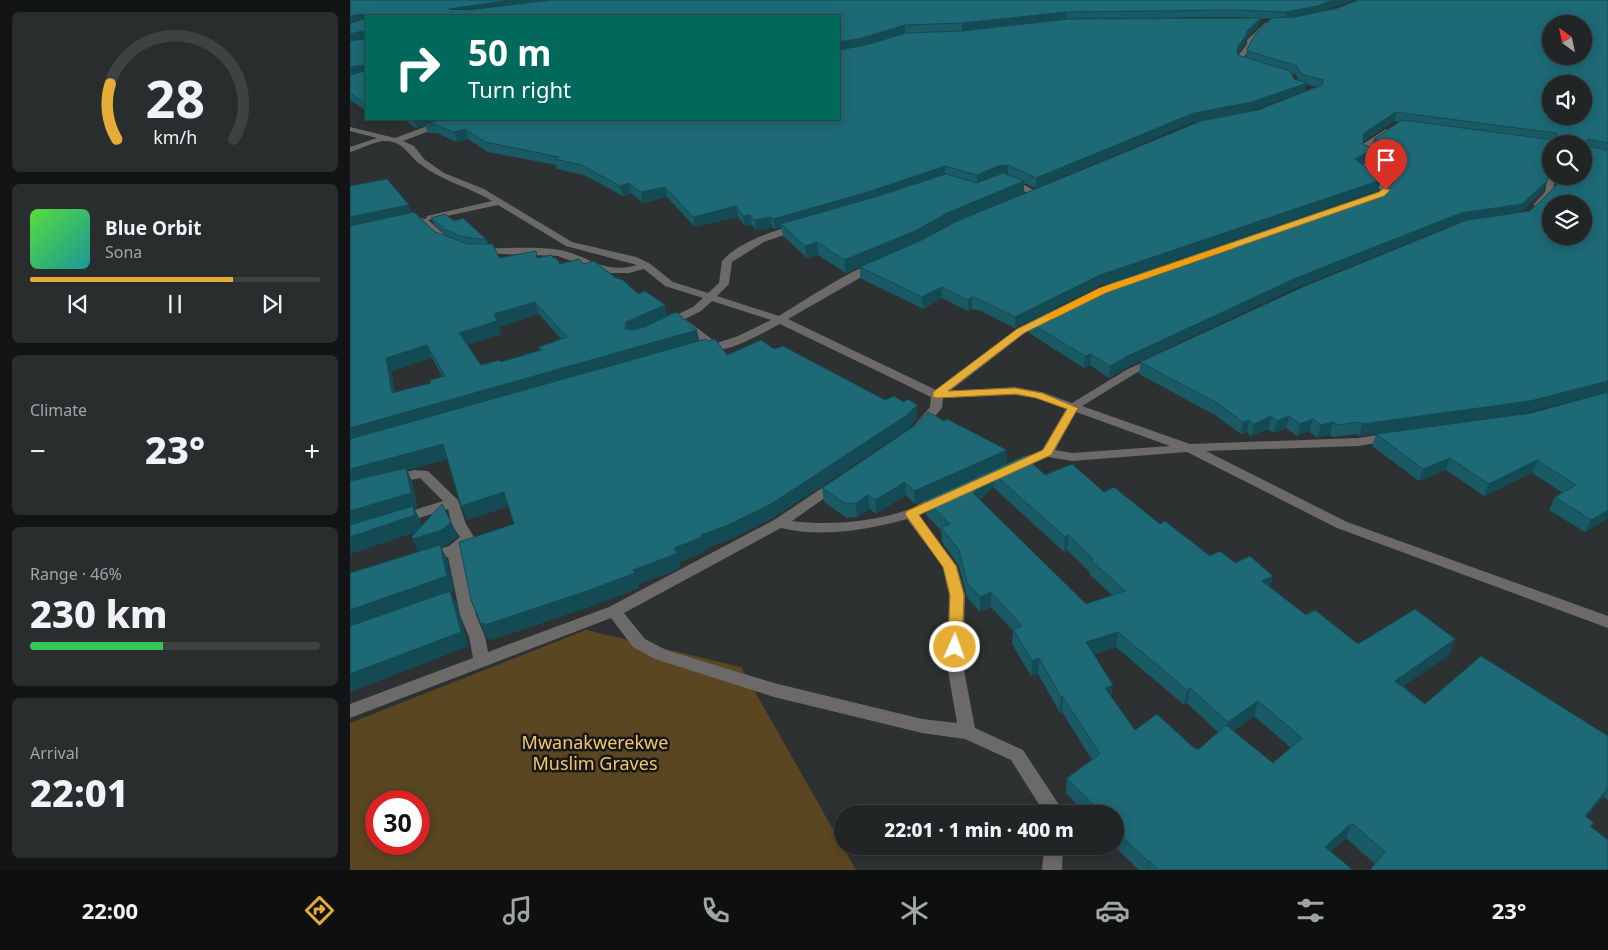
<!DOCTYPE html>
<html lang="en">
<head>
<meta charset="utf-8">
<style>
	:root { --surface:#222526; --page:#2a2d2e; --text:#f1f3f6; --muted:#a2a5a7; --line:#3f4243; --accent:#e5ad36 }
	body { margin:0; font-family:"Noto Sans",sans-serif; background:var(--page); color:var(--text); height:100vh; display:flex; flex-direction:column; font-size:19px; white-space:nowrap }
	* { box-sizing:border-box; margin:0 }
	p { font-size:16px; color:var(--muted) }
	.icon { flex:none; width:28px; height:28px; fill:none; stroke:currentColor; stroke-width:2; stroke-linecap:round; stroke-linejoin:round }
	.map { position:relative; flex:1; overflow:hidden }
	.details { display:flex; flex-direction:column; gap:12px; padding:12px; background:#131415; width:350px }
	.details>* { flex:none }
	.banner { position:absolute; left:15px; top:15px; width:475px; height:105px; border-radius:0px; box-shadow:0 2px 12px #0003,0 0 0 1px var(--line); background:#00695c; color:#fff; overflow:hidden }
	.needle { width:32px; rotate:327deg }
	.buttons { position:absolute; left:1192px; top:15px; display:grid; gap:10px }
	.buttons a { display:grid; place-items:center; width:50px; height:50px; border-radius:50%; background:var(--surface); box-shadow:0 2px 12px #0003,0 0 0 1px var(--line); font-size:25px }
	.speed { position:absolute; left:15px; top:790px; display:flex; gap:10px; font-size:25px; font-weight:700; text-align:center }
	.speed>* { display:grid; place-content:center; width:65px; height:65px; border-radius:50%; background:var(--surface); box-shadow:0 2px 12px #0003,0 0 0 1px var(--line); line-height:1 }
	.speed .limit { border:8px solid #d22; background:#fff; color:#111 }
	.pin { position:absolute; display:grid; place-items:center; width:42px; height:42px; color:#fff; margin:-51px -21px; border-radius:50% 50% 50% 0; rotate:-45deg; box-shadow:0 0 5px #0007 }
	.pin .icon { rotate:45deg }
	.me { position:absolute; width:55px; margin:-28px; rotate:2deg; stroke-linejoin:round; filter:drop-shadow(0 0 4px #0008) }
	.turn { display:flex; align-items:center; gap:18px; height:105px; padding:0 20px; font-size:22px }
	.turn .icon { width:65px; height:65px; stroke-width:2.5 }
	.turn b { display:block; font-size:35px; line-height:42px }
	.big { font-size:38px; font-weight:800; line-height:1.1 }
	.details .tile { flex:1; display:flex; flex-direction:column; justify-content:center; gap:8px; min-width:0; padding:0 18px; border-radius:8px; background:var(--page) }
	.details .dial { align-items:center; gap:0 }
	.dial svg { height:130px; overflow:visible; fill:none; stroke:var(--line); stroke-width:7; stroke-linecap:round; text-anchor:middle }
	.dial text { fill:var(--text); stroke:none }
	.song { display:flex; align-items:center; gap:15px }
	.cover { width:60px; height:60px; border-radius:8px; background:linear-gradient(135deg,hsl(110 70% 55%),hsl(180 70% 35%)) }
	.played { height:5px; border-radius:2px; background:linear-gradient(90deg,var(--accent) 70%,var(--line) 70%) }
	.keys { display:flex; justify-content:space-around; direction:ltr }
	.heat { display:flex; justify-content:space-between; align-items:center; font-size:28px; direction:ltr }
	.charge { height:8px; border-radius:4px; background:linear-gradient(90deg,#34c759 46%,var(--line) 0) }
	.trip { position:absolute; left:484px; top:805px; width:290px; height:50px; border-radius:25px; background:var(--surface); box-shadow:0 2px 12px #0003,0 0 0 1px var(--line); font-weight:800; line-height:50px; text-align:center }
	.dock { display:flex; height:80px; justify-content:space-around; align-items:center; background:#0e0f0f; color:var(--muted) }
	.dock .icon { width:35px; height:35px }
	.dock .on { color:var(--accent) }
	.dock b { font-size:22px; color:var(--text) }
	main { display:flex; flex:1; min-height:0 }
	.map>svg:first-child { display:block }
	.green { fill:#5a4721; fill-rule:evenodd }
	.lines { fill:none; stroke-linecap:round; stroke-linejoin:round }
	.minor { fill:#6b6a68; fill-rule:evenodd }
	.wall { fill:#195a65; fill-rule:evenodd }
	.shaded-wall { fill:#144a53 }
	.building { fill:#1d6976; stroke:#144a53; fill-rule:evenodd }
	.route { fill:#e5ad36; stroke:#957023 }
	.slow { fill:#f59e0b }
	.labels { text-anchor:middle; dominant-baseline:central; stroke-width:5; stroke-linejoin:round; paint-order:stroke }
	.near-park-label { font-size:18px; fill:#f5c56a; stroke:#171919 }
</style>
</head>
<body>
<main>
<section class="details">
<div class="tile dial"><svg viewBox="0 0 100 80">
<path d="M14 69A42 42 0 1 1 86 69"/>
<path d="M14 69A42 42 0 0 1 10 35" stroke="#e5ad36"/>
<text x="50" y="56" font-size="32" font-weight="700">28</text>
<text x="50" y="72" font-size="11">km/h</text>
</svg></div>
<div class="tile">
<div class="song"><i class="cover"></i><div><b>Blue Orbit</b><p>Sona</p></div></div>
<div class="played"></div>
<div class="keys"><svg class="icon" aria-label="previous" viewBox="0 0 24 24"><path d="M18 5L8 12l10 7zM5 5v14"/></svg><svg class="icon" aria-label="pause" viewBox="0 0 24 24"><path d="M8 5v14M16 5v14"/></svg><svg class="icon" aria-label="next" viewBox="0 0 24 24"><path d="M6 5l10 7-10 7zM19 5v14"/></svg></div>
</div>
<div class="tile"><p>Climate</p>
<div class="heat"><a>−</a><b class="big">23°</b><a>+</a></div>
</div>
<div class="tile"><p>Range · 46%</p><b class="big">230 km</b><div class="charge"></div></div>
<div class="tile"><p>Arrival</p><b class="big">22:01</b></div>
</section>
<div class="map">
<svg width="1258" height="870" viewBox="0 0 1258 870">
	<rect width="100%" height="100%" fill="#2d3132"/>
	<path class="green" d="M236 630 391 667 506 870H0V723ZM26 801H69V844H26Z"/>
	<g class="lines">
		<path class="minor" d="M915 23 920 24 903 40V44L894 57 895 61 903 64 900 66 889 63 887 57 897 44V40Z
			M107 119H121L90 127 53 141 64 146 74 159 94 173 134 189 222 242 286 257 299 263 323 282 358 293 369 283 372 261C390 241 423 231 448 224L451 225V229L414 242 382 262 379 284 367 296 429 316C446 306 515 260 529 263V267L438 319 586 390 667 329 692 317 697 320 696 322 675 333 600 391 665 387 692 392 722 403 778 369 805 357 809 358 811 360 809 362 786 373 732 406 840 444 1008 438 1040 433 1044 434 1046 437 1044 440 1008 446 856 451 997 522 1258 616V628L987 528 837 452 722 461 698 457 669 469H659L658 466 659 463 692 450 716 409 686 398 665 395 593 398 592 408 574 429H566L564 426 580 407 581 397 430 324C416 331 377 354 362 349 351 345 340 331 331 324L330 321 320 325 316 324 315 322 316 320 343 307 353 298 315 286 294 269 279 273H253L208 256 126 253V249L129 248C154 249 185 246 210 250 240 256 253 275 287 265L216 246 148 205 78 220 103 242 98 245 95 244 69 222V218L76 219 77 216 142 201C119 187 92 181 70 164 59 156 54 142 37 141 26 140 11 149 0 152V147L27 138 0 131V127L45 138 85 123ZM362 301 421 320 388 336 367 343 335 319 351 311ZM726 412 820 446 722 453 705 450Z
			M1036 129 1043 131 1020 147V150L1028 153V157L1013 153V144Z
			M1029 156 1036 158 1014 169 1041 190 1025 199 1021 196 1031 190 1004 169Z
			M1198 174 1205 176 1203 193 1190 208H1184V204L1195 192Z
			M657 179H663L691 194 684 196 657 183Z
			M64 470 78 471 108 500 116 524 124 537 118 548 112 552 126 615 135 637 138 652 259 607 424 520 481 482H491L493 485 442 521C479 526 525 522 560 509 571 504 584 493 596 496L598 499 596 502 569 515 607 566 615 595 613 665 625 728 673 750 715 814H695L661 760 615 739 572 733 424 697 305 659 283 647 261 618 0 718V704L123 658 119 637 110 615 98 557 79 563 74 562 72 558 74 554 99 546 110 537 102 525 98 509 53 523 48 521 46 518 48 515 93 501 70 478 42 484 35 480 37 477ZM557 519 593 567 599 595 597 665 607 723 572 719 424 683 316 650 295 639 274 613 431 528C472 538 517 530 557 519Z
			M694 846H713L712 870H692Z"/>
	</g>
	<path class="wall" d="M0 0H1005L971 11 1258 0V392L1009 436 1006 434 983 437 980 434 967 438 959 431 947 436 936 428 924 433 918 429 901 436 897 432 891 434 865 415 789 374 790 362 1111 223H1107L943 289 777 367 759 378 740 365 734 368 679 333V322L1038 188 1040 186 1018 169 1020 160 1031 153 1023 149 1021 158 1011 164 1031 180 1028 190 749 286 665 328 631 311 622 309 618 311 592 298 573 309 510 278V267L532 257 496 273 468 255 457 258 433 236 431 227 425 229 422 227 406 230 402 225 395 226 388 217 345 227 317 197 293 203 281 193 273 196 234 175 207 169 206 165 138 152 118 139 107 142 87 133H78L75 125 66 128 53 119H489L16 16V111L0 100ZM884 17 922 19 897 49 896 58 888 55V53L895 43 896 38 909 26 911 18 717 19ZM941 73 946 74 948 80 944 79ZM956 84 966 87 908 110 900 111 955 91ZM850 121 566 243 597 225 674 193V183L686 188 843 122ZM1044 121 1049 122 1024 139 1022 148 1013 144 1014 141ZM1201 144 1234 176H1207L1205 187 1180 211 1170 213 1193 191 1198 174 1201 172Z
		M62 213 85 232 106 239 96 235 84 224 81 218 104 221 137 240 138 244 149 258H203L210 264H233L266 278 288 294 315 305 317 316 350 340 358 341 377 355 424 349 535 400 554 402 567 405V418L558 429 423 518 381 539 355 549V552L329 562 330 567 322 572 288 584 289 588 239 607 141 640 140 638 137 639 131 624 164 524 159 506 117 520 97 459 57 470 62 482 67 507 64 508 70 520 71 526 101 522 108 537 98 544 91 547 97 559 104 591 100 592 107 605 118 646 0 692V573L68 552 66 532 0 554ZM189 314 211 339 189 347 190 350 151 362 131 365 117 345 151 334 149 327ZM82 358 92 376 81 383 45 392 41 371Z
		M1258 392V518L1235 532 1199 510 1205 497 1213 493 1182 473 1134 496 1096 470 1069 481 1022 446 1026 434 1181 413Z
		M674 456 695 475 754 492 810 524 860 556 885 563 923 576 920 587 956 615 1008 644 1105 639 1099 655 1053 686 1075 704 1258 736V800L1253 797 1236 817 1244 823 1241 827 1025 864 996 838 980 852 1003 870H789L764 846H765V814H736L716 793 717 778 742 760 712 712 710 713 688 674 681 676 662 644 663 631 641 607 630 612 617 597 609 566 592 542 591 530 576 515V500ZM643 487 714 552 717 550 740 572V575L762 595 736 604 630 500ZM766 647 834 705 837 703 868 732 849 749 785 730 761 697 763 685 744 655ZM904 716 941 748 923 763 884 731Z
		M657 464 565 504 556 495 526 514 520 509 507 517 497 518 474 502 472 488Z"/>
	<path class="shaded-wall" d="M161 0H216L101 16 99 9Z
		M984 0H1005L966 13 935 19 936 12Z
		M717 12V19L612 31V23Z
		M13 14 16 21 0 24V16Z
		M911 18 909 26 896 38 895 43 886 56 887 48 897 31Z
		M555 25V33L513 46 489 50V42Z
		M12 31 15 39 0 42V34Z
		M13 65 16 73 0 76V67Z
		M957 83 955 91 900 111 843 122 686 188V178L844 113Z
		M1046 112 1044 121 1012 142 1014 133Z
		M63 119H106L85 121 66 128Z
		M115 129 118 139 107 142 104 132Z
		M1023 149 1021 158 1002 168 1005 159Z
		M658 165V175L627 185V175L648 166Z
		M1201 165V172L1195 176 1199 166Z
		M595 166V176L518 202 431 224V227L425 229 423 219Z
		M1031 180 1028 190 749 286 665 328V317L750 275Z
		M674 181V193L597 225 565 243 496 273 494 260 597 213Z
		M1197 181 1193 191 1168 214 1107 223 943 289 777 367 759 378 760 366 778 356 946 278 1111 213Z
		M278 183 281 193 273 196 270 186Z
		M315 187 317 197 293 203 291 192Z
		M59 205 63 216 0 230V217Z
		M386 206 388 217 345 227 343 217Z
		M400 215 402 225 395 226 393 216Z
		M421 217 422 227 406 230 405 220Z
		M467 242 468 255 457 258 455 246Z
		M592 287V298L573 309 572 297Z
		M622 297V309L618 311V300Z
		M185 302 189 314 149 327 151 334 114 346 109 333 144 314Z
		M315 305 318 318 279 335 275 329 276 322Z
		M347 330 350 343 0 444V428Z
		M77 345 82 358 41 371 48 407 42 393 36 358Z
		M741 354 740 365 734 368 735 356Z
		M1258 381V392L1175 413 1009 436 1012 424Z
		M567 405V418L558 429 423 518 381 539 355 549V552L329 562 330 567 322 572 288 584 289 588 239 607 141 640 140 638 137 639 131 624 283 570 324 548 351 535Z
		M921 416 918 429 901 436 904 424Z
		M939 416 936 428 924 433 927 421Z
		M963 419 959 431 947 436 950 424Z
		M899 420 897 432 891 434 893 422Z
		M983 422 980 434 967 438 971 425Z
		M93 444 99 458 57 470 62 482 67 507 64 508 70 520 72 530 0 554V469Z
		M657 450V464L565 504 564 491Z
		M1100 458 1096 470 1069 481 1073 469Z
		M1187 460 1182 473 1134 496 1139 484Z
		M643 473V487L623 508V493Z
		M555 482 556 495 526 514 525 500Z
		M154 492 159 506 117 520 111 506Z
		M518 495 520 509 507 517 506 503Z
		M1258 510V518L1235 532 1241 520Z
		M101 522 108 537 98 544 91 547 97 559 104 591 100 592 107 605 118 646 0 692V610L69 554 62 539Z
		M718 535 717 550 714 552 715 537Z
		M923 576 919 591 912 581Z
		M641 592V607L630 612V597Z
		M768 632 766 647 735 658 736 642Z
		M1105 639 1099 655 1039 696 1045 681Z
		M689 658 688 674 681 676 682 661Z
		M763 685 761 700 755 688Z
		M840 688 837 703 834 705 837 690Z
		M711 697H713L712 712 710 713Z
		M908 701 904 716 874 738 878 722Z
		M1258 788V789L1253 797 1225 831 1235 816Z
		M1002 823 996 838 969 862 975 847Z
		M800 861 798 870H797L799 862Z"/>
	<path class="building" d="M0 0H161L99 9 117 10 201 0H984L967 6 936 12 885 10 717 12 612 23 555 25 512 38 489 42V16H16V104L0 93V75L15 71 13 65 0 67V41L13 39 15 37 12 31 0 34V23L15 19 13 14 0 16Z
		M1008 0H1258V143L1238 139 1236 146 1258 150V381L1180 401 1012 424 1010 422 987 425 983 422 971 425 963 419 950 424 939 416 927 421 921 416 904 424 899 420 893 422 867 403 790 362 955 286 1117 220 1180 211 1208 184 1209 176H1234V144H1201V165L1199 166 1197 181 1172 204 1111 213 946 278 778 356 760 366 741 354 735 356 679 322 760 283 1038 188 1045 181 1044 177 1020 160 1040 148 1024 139 1052 120 1204 140 1207 135 1206 133 1046 112 1014 133 1013 144 1023 149 1005 159 1031 180 750 275 665 317 631 300 622 297 618 300 592 287 572 297 510 267 572 240 605 222 851 121 908 110 972 85 973 80 951 74 947 66 898 51 897 49 906 33 922 18 945 17 988 8ZM1201 24H1234V56H1201ZM1201 84H1234V116H1201ZM1201 204H1234V236H1201Z
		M911 18 897 31 896 35 887 48 888 55 940 71 944 79 957 83 902 102 844 113 686 178 658 165 648 166 627 175 595 166 518 192 423 219 421 217 405 220 400 215 393 216 386 206 343 217 315 187 291 192 278 183 270 186 232 165 204 159 209 157 135 142 115 129 104 132 84 124H75L94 119H489V50L516 45 556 33 612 31 718 19Z
		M653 173 674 181 597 213 565 231 494 260 467 242 455 246 431 224 525 197 596 174 627 183Z
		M37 179 59 205 0 217V186Z
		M64 212 85 232 118 244H143L149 258 186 251 187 258 202 255 203 258H206L210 264 229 259 233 264 244 261 266 278 273 280 288 294 295 291 315 305 276 322 275 329 282 330 295 327 326 312 347 330 0 428V226ZM185 302 217 337 189 347 191 350 151 362 150 360 131 365 109 333 147 321 144 314ZM77 345 95 376 80 380 81 383 42 393 36 358Z
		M95 214 104 221 113 218 137 240 110 236 94 229 81 218Z
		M356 339 358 341 365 339 377 355 411 340 424 349 433 346 535 400 544 396 554 402 558 399 567 405 557 415 421 504 378 525 351 535 352 537 324 548 327 553 318 557 283 570 285 573 234 592 135 625 134 623 131 624 121 600 109 542 164 524 154 492 111 506 93 444 0 469V439Z
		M1258 392V510L1241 520 1205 497 1226 485 1187 460 1139 484 1100 458 1073 469 1026 434 1181 413Z
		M578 412 594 421 597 419 657 450 564 491 555 482 525 500 518 495 506 503 496 504 472 488 567 424Z
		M674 456 695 475 722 464 754 492 764 487 810 524 815 521 860 556 870 551 885 563 900 556 923 576 912 581 956 615 965 610 1008 644 1065 609 1105 639 1045 681 1075 704 1131 656 1258 736V788L1235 816 1244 823 1240 826 1258 840V870H1020L1035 852 1002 823 975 847 1003 870H809L800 861 799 862 765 830V814H752L717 778 750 754 713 697H711L689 658 682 661 663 629 672 626 641 592 630 597 617 582 609 550 591 527 600 524 576 500ZM643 473 715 537 718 535 743 559 741 560 775 591 736 604 623 493ZM768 632 837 690 840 688 878 722 908 701 952 738 923 763 876 725 849 749H845L807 714 785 730 755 688 763 685 736 642Z
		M56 468 61 493 0 511V481Z
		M92 504 101 522 92 530 62 539V536Z
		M63 506 65 515 0 537V525Z
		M90 545 97 576 0 610V573Z
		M100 591 111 632 0 674V626Z"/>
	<path class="route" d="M1034 188 1040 190 1034 196 757 292 674 333 598 391 665 388 692 393 728 408 701 455 569 515 606 566 614 595 612 647 610 651H600L598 647 600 595 593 567 555 514 557 511 693 450 717 409 686 398 665 394 587 398 583 397V392L667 329 750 288 1029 192Z"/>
	<path class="slow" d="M879 245 886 247 757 292 702 319 693 317 750 288Z"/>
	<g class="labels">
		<g class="near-park-label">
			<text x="245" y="742">Mwanakwerekwe<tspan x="245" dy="21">Muslim Graves</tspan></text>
		</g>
	</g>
</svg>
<div class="buttons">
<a><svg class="needle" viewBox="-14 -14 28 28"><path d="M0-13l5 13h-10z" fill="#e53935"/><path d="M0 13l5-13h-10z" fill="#a2a5a7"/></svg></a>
<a><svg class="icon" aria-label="sound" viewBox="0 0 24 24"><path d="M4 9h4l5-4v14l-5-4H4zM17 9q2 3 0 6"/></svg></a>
<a><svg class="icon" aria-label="search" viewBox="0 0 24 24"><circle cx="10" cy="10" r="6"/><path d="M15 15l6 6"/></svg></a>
<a><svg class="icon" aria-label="layers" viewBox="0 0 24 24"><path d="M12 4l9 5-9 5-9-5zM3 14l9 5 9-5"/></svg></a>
</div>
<div class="speed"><div class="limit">30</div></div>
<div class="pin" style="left:1036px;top:190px;background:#d93025"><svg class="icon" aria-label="arrive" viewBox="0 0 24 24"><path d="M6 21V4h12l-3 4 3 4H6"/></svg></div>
<svg class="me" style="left:605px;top:647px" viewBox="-20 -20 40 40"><circle r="17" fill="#e5ad36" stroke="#fff" stroke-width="3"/><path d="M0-11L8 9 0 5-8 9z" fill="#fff"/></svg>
<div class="trip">22:01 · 1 min · 400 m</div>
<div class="banner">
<div class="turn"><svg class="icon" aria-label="right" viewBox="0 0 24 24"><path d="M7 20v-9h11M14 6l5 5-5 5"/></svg><div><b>50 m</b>Turn right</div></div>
</div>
</div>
</main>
<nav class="dock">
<b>22:00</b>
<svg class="icon on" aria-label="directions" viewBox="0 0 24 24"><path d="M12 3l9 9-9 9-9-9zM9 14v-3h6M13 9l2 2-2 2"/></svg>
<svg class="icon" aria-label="music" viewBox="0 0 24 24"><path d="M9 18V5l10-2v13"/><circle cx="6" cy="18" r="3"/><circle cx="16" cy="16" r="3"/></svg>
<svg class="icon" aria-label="phone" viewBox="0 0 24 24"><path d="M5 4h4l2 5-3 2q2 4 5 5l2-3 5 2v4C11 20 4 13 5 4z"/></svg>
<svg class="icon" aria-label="climate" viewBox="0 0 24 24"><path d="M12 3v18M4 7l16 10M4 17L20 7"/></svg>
<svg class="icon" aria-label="car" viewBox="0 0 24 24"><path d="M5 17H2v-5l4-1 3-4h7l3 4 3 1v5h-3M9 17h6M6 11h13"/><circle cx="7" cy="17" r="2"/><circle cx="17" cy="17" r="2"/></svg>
<svg class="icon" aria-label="filters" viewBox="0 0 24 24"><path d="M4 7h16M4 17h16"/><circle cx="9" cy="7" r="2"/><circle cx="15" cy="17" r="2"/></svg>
<b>23°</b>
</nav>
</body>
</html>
